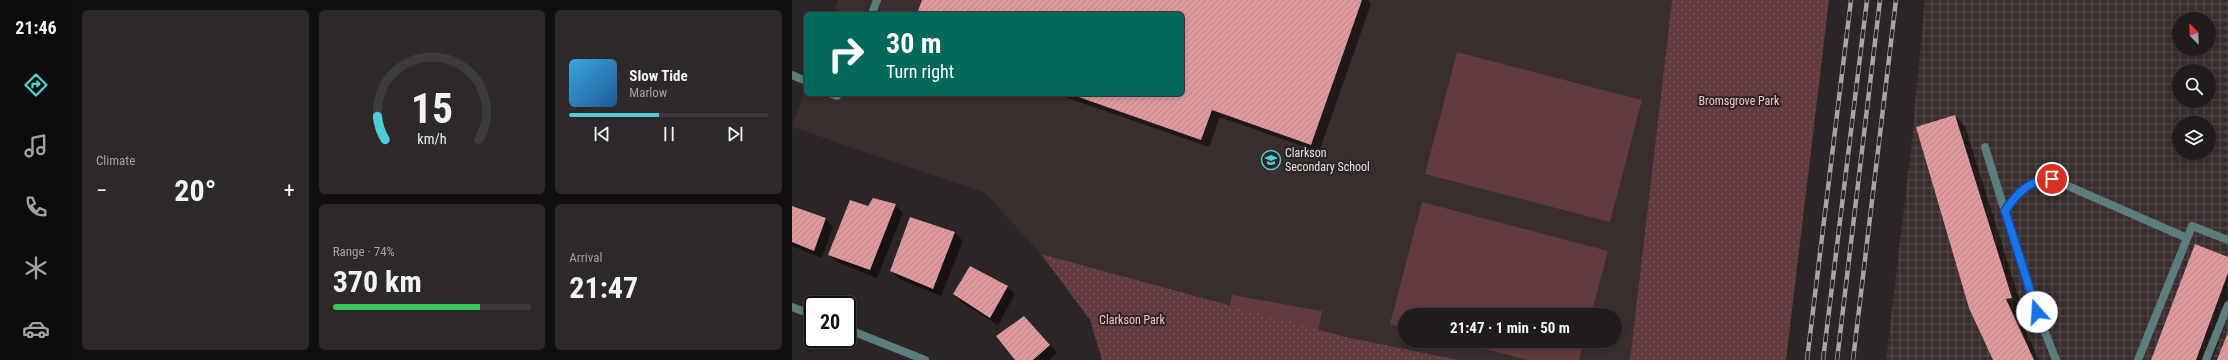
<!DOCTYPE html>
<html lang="en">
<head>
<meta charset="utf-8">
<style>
	:root { --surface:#201c1c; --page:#2d2929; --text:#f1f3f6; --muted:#a2a1a3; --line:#3d3a3b; --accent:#51ccd3 }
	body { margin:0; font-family:"Roboto Condensed",sans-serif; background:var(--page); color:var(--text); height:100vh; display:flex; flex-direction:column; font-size:15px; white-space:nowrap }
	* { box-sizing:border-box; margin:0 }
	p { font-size:13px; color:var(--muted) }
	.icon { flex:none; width:22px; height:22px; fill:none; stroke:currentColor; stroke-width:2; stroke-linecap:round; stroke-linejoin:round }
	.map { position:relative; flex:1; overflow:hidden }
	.panel { display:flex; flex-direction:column; gap:10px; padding:10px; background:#120f0f; width:720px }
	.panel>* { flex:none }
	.banner { position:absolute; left:12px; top:12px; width:380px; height:84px; border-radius:6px; box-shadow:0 2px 6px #0003,0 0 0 1px var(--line); background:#00695c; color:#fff; overflow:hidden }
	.needle { width:26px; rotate:337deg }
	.controls { position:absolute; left:1380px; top:12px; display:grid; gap:8px }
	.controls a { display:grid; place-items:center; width:44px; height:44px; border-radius:50%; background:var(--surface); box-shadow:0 2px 6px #0003,0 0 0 1px var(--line); font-size:20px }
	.speed { position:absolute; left:12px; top:296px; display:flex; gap:8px; font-size:20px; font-weight:700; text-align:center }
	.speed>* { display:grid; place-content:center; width:52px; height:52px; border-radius:50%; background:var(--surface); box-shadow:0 2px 6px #0003,0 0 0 1px var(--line); line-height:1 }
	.speed .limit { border:2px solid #111; border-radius:6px; background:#fff; color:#111 }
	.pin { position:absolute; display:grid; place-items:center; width:34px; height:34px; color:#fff; margin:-17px; border:2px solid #fff; border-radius:50%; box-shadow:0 1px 4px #0007 }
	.me { position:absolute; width:44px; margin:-22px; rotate:341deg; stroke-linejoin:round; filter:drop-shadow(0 0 3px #0008) }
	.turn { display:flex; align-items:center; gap:14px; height:84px; padding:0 16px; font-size:18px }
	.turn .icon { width:52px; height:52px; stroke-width:2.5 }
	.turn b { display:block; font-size:28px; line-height:34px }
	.big { font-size:30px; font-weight:700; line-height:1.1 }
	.panel .tile { flex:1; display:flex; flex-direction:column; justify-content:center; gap:6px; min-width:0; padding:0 14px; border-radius:6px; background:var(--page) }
	.panel .dial { align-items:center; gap:0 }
	.dial svg { height:104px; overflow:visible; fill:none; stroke:var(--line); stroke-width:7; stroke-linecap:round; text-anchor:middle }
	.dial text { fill:var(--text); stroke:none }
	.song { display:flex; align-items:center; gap:12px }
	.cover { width:48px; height:48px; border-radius:6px; background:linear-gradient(135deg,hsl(200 70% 55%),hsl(210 70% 35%)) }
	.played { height:4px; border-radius:2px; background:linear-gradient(90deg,var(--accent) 45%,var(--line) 45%) }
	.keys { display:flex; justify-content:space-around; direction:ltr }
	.heat { display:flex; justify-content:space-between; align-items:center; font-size:22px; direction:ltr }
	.charge { height:6px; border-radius:3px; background:linear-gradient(90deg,#34c759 74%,var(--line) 0) }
	.panel .tiles { flex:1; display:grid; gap:10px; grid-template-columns:repeat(3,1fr) }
	.tile:first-child { grid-row:span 2 }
	.trip { position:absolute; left:606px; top:308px; width:224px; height:40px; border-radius:20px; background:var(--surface); box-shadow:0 2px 6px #0003,0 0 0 1px var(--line); font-weight:700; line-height:40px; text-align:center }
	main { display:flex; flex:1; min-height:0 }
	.dock { display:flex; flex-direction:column; width:72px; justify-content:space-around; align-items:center; background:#0d0b0b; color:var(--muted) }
	.dock .icon { width:28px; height:28px }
	.dock .selected { color:var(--accent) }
	.dock b { font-size:18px; color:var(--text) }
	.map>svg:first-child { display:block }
	.built { fill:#392d2d; fill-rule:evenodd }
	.industrial { fill:url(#industrial-grid); fill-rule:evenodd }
	.grass { fill:#613b3d }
	.park { fill:url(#park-dots) }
	.shadow { fill:#0007 }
	.building { fill:url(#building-hatch) }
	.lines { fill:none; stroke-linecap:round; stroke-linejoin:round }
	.service { stroke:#5c7c7e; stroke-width:8 }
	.minor { stroke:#5c7c7e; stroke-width:8 }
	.rail-casing { stroke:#a9a4a4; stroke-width:4.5 }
	.rail { stroke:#2b2525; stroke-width:3; stroke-dasharray:9; stroke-linecap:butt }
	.route-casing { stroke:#114b97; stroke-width:10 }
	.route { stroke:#1a73e8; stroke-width:7 }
	.labels { text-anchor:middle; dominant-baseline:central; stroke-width:4; stroke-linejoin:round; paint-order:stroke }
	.park-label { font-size:12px; fill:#fcc1c3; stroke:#2b2525 }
	.poi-label { font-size:12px; fill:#e7e3e3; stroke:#2b2525; text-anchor:start }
</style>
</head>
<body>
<main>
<nav class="dock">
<b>21:46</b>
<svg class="icon selected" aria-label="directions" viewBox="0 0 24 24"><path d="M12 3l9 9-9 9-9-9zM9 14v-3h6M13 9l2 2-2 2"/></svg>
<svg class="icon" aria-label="music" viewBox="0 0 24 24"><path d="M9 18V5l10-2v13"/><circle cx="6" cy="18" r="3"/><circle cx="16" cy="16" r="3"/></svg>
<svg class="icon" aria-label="phone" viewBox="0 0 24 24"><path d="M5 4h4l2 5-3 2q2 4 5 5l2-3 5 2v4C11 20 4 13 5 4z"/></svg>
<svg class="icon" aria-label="climate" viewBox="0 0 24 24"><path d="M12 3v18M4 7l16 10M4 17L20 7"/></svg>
<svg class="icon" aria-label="car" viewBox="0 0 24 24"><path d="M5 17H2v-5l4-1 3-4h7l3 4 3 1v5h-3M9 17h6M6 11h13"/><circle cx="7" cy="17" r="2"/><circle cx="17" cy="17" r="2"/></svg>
</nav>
<section class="panel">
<div class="tiles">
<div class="tile"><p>Climate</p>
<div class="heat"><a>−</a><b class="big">20°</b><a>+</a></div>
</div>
<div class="tile dial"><svg viewBox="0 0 100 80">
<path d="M14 69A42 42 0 1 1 86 69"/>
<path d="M14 69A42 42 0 0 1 8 51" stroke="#51ccd3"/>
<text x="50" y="56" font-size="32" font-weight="700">15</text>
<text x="50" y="72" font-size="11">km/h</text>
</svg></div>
<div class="tile">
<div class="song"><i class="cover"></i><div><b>Slow Tide</b><p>Marlow</p></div></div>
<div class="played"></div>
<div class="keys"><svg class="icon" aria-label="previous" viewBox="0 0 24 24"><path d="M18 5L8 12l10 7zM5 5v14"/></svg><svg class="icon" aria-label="pause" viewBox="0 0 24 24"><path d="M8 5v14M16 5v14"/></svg><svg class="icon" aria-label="next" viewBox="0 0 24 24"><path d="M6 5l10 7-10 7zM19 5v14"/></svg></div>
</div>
<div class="tile"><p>Range · 74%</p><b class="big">370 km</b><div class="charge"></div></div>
<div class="tile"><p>Arrival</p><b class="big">21:47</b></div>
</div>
</section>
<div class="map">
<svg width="1436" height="360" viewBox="0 0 1436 360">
	<defs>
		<pattern id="industrial-grid" width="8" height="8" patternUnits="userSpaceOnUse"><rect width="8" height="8" fill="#392d2d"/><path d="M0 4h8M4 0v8" fill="none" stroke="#564b4b"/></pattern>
		<pattern id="park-dots" width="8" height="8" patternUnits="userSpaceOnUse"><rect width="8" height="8" fill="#613b3d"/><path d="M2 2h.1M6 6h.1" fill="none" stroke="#785759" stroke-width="1.8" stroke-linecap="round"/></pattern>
		<pattern id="building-hatch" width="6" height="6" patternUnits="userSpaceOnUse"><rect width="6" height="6" fill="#df9a9d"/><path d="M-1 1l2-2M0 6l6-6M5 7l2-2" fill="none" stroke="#b88487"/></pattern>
	</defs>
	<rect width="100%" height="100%" fill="#2b2525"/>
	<path class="built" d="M46 0H880L838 360H667L554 337 249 254 193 193 0 127 14 85V94H390V14H41ZM613 315H823V341H613Z"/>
	<path class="industrial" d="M1133 0H1436V360H1094L1119 149ZM1387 19H1417V49H1387ZM1387 71H1417V101H1387ZM1387 123H1417V153H1387Z"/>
	<path class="grass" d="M665 52 850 100 818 222 633 174Z
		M630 202 816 251 799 315H613V328L598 324Z
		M440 295 530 311 521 360H428Z
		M663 341H792L787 360H736Z"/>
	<path class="park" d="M880 0H1037L994 360H838Z
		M249 254 554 337 667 360H310L298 320Z"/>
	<path class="shadow" d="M131 0H576L579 4 527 152 428 117 417 147 264 94H390V14H126Z
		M1163 116 1173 126 1230 308 1224 309 1247 360H1202Z
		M103 205 111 213 85 278 45 262 37 254 76 207Z
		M0 207 34 219 41 227 30 258 0 246Z
		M119 218 163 233 171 241 149 296 107 279 99 271Z
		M1436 259V317L1420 360H1360Z
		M215 287 223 294 206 325 169 302 162 294Z
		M240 325 265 353 257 360H224Z"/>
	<path class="building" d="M130 0H570L519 145 420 110 409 140 278 94H390V14H125Z
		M1163 115 1220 298 1214 299 1242 360H1201L1177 308 1124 127Z
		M81 198 104 204 78 270 36 255 58 200 76 206Z
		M0 206 34 218 22 251 0 242Z
		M118 217 163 232 141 289 98 271Z
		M1403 244 1436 257V273L1404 360H1359Z
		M178 266 216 286 198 318 161 294Z
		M232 316 258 345 241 360H223L204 336Z
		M1436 332V360H1425Z"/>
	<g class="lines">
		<path class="service" d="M80 14 85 0
			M0 75 14 81
			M40 94 45 96 46 94
			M1193 147 1240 299 1264 360
			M1213 211C1225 193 1237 180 1260 179L1395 238
			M1346 360 1400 226 1436 240
			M1414 360 1436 305"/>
		<path class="minor" d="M0 307 21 315
			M55 329 133 360"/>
		<g class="rail-casing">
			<path id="rail" d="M1015 360 1059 0
				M1031 360 1075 0
				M1045 360 1088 0
				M1061 360 1104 0"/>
		</g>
		<use href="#rail" class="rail"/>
	</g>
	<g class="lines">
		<g class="route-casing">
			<path id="route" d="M1245 312 1213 211C1225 193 1237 180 1260 179"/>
		</g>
		<use href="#route" class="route"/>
	</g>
	<defs>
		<g id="school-ring" transform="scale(1)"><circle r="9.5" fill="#2b2525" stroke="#51ccd3" stroke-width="1.5"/><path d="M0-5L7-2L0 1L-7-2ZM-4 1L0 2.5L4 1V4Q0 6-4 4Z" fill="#51ccd3"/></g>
	</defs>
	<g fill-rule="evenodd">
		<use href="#school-ring" x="479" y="160"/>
	</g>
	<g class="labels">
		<g class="park-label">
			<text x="947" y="101">Bromsgrove Park</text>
			<text x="340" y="320">Clarkson Park</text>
		</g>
		<g class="poi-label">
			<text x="493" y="153">Clarkson<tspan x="493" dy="14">Secondary School</tspan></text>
		</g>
	</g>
</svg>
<div class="controls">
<a><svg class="needle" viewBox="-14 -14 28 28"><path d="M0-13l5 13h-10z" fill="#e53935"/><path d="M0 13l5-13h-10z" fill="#a2a1a3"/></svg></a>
<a><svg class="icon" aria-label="search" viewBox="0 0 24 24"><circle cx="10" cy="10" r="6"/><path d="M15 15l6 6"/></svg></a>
<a><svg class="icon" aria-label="layers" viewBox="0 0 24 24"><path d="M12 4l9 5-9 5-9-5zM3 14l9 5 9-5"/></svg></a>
</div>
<div class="speed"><div class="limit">20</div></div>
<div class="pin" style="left:1260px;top:179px;background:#d93025"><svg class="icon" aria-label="arrive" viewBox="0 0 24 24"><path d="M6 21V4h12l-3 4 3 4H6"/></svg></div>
<svg class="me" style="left:1245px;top:312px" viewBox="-20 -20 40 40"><circle r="19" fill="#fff"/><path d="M0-13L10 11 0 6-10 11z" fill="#1a73e8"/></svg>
<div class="trip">21:47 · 1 min · 50 m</div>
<div class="banner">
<div class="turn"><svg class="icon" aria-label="right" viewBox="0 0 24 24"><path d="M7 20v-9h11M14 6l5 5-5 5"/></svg><div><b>30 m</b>Turn right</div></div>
</div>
</div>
</main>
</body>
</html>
